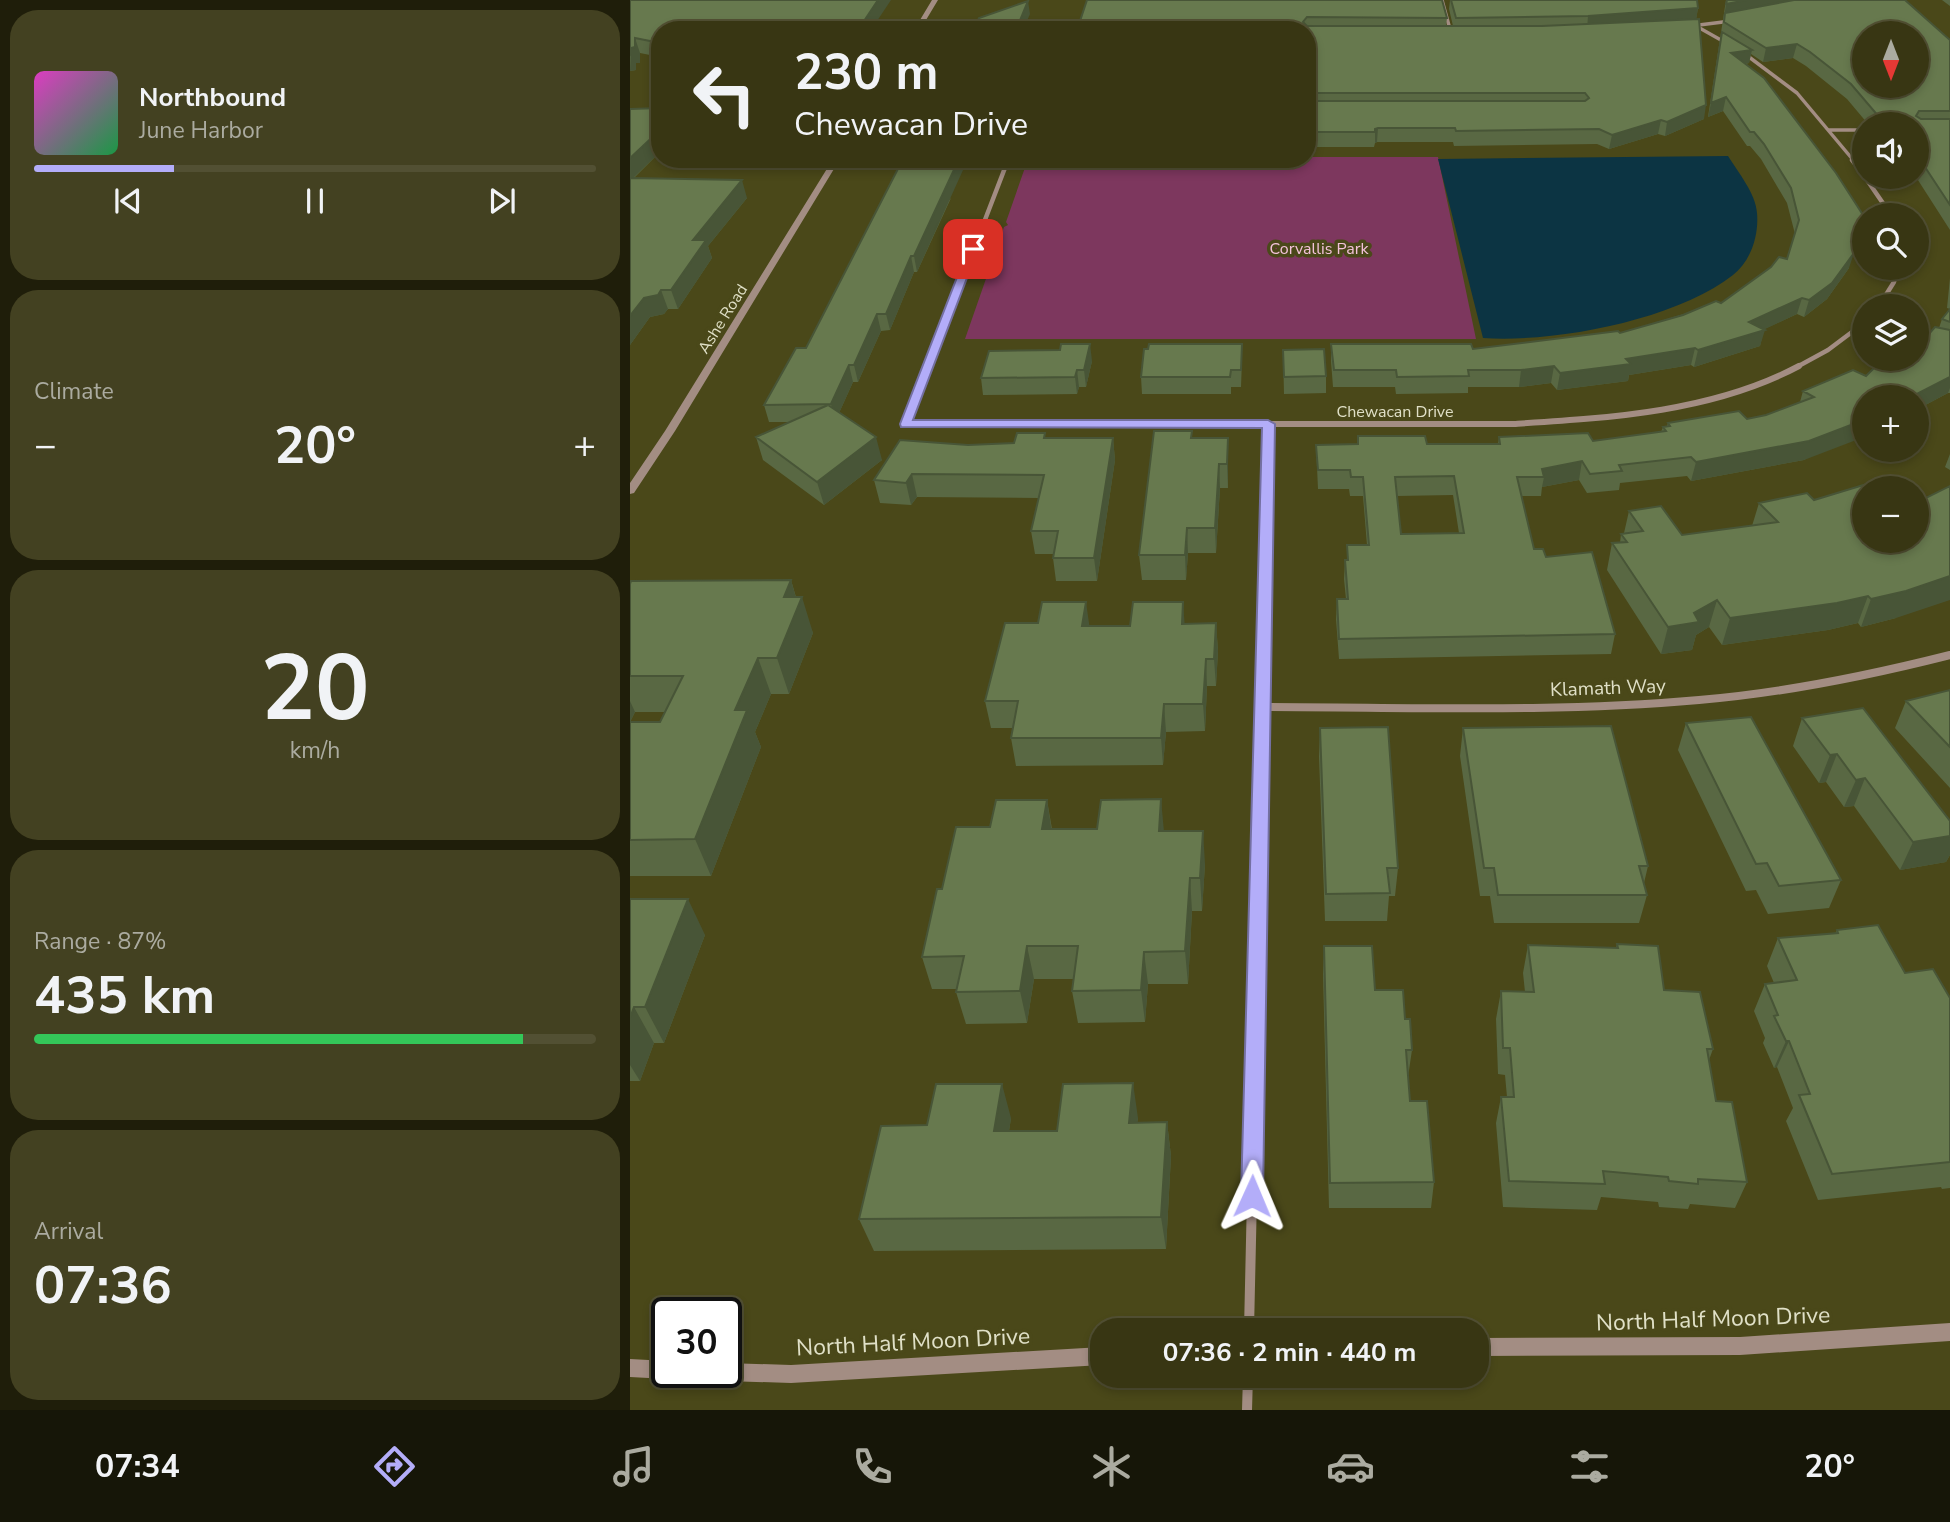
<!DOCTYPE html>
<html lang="en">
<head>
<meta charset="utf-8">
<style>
	:root { --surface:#383613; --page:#434121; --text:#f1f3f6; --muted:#ababa0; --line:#525033; --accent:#b3adf9 }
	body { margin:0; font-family:"Nunito Sans",sans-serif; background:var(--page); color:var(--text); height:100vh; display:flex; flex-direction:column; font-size:26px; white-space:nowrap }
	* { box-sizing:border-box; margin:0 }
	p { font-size:23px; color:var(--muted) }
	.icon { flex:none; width:38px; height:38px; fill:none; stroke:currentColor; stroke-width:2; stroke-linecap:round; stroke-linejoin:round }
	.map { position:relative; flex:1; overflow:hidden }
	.sheet { display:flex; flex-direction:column; gap:10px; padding:10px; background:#1f1e0a; width:630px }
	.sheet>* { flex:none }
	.top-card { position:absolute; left:21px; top:21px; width:665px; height:147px; border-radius:28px; box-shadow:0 4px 10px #0003,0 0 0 2px var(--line); background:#383613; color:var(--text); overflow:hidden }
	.needle { width:46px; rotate:180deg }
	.fabs { position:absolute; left:1222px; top:21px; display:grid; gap:14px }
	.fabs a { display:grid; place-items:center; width:77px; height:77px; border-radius:50%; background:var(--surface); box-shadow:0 4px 10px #0003,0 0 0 2px var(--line); font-size:35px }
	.speed { position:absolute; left:21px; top:1297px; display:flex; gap:14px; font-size:35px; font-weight:700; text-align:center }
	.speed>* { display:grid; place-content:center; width:91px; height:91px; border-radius:50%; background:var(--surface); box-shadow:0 4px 10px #0003,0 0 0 2px var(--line); line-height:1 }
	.speed .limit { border:4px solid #111; border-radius:10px; background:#fff; color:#111 }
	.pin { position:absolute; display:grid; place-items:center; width:60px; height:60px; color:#fff; margin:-30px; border-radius:14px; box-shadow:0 4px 10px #0006 }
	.me { position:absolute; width:77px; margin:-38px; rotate:1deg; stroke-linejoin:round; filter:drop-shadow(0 0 5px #0008) }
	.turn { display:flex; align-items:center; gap:24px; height:147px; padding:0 28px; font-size:32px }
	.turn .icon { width:91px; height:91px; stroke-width:2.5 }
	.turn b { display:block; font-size:49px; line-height:60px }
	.big { font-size:52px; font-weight:700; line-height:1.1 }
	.sheet .tile { flex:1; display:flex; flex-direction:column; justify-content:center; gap:10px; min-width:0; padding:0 24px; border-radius:28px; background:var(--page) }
	.sheet .dial { align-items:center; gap:0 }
	.dial b { font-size:91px; line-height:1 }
	.song { display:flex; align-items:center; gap:21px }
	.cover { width:84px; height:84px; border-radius:10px; background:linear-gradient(135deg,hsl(310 70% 55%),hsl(140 70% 35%)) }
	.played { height:7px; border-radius:4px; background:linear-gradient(90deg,var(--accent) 25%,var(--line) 25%) }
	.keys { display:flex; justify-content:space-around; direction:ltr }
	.heat { display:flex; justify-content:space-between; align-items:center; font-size:38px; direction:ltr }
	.charge { height:10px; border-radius:5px; background:linear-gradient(90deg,#34c759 87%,var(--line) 0) }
	.trip { position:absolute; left:460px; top:1318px; width:399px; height:70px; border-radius:28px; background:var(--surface); box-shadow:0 4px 10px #0003,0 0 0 2px var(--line); font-weight:700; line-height:70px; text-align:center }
	.tab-bar { display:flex; height:112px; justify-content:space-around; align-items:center; background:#161608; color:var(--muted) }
	.tab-bar .icon { width:49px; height:49px }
	.tab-bar .current { color:var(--accent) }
	.tab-bar b { font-size:32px; color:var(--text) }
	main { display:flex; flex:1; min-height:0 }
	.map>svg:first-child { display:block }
	.green { fill:#7d375e }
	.water { fill:#0c3443 }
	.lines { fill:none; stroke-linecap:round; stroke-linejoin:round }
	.minor-far4 { stroke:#a38d83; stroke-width:3.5 }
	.minor-far3 { stroke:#a38d83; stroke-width:4.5 }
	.minor-far2 { stroke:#a38d83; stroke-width:6 }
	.minor-far1 { stroke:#a38d83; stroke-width:8 }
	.minor { stroke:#a38d83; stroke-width:10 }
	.tertiary { fill:#a38d83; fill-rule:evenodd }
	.wall { fill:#596843; fill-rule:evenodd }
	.shaded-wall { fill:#485537 }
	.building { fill:#67794e; stroke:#485537; stroke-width:2; fill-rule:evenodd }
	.route { fill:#b3adf9; stroke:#7470a2; stroke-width:2 }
	.labels { text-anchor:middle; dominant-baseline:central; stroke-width:7; stroke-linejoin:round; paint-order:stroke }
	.far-park-label { font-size:16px; fill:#f3c2da; stroke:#4a4819 }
	.far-street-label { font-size:16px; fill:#e0e0c7; stroke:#4a4819 }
	.street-label { font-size:19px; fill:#e0e0c7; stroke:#4a4819 }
	.near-street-label { font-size:23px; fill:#e0e0c7; stroke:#4a4819 }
</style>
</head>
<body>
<main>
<section class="sheet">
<div class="tile">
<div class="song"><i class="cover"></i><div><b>Northbound</b><p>June Harbor</p></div></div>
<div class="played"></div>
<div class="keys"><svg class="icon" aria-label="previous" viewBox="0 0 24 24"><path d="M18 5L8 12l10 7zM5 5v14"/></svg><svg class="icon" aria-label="pause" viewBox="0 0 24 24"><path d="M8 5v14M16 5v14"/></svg><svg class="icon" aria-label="next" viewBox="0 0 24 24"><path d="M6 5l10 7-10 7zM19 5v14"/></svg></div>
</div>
<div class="tile"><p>Climate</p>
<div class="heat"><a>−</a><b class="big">20°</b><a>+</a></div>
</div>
<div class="tile dial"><b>20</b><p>km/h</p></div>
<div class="tile"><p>Range · 87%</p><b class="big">435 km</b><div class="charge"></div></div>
<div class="tile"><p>Arrival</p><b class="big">07:36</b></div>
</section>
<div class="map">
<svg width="1320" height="1410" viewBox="0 0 1320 1410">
	<rect width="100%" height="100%" fill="#4a4819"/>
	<path class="green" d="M677 157H808L846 339H335L374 227 378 225 376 222 398 159H677Z"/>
	<path class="water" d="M1098 156C1108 172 1126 194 1127 213 1129 235 1121 261 1103 275 1046 320 924 343 853 338L808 159Z"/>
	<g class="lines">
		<path class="minor-far4" d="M812 0 821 33
			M1061 26 1101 21
			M1066 26 1098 44
			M1115 54 1167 93 1224 161
			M1199 130H1234
			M377 161 378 159"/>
		<path class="minor-far3" d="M1222 160 1234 175
			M1235 177 1261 215
			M1249 306 1264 282 1268 268
			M298 368 378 160
			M1165 368 1198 350 1234 323"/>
		<path class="minor-far2" d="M298 366 276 424H884C979 418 1083 412 1169 366
			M634 633 638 424"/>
		<path class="minor-far1" d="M632 707C777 707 924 713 1069 700 1154 693 1237 676 1320 655
			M626 973 634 631"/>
		<path class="minor" d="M619 1330 627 972
			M617 1410 618 1376"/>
		<path class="tertiary" d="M302 0H308L290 30H284Z
			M203 159H210L45 431 4 493 0 494V483L35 431Z
			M1320 1323V1341L1110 1355 847 1356V1338L1110 1337Z
			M472 1347V1365L161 1383 96 1381 89 1379 87 1372H96V1363L161 1365Z
			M0 1359 37 1361V1372H46L44 1377 37 1379 0 1377Z"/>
	</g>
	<path class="wall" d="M0 0 30 30V57L10 53V63H6V70L0 71Z
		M457 0 817 18 816 26H823L819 9 820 0H1067L1068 8 1066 19 1074 119 1035 136 1028 134 979 149 967 144 824 146 823 142H747L745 143 744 147H677V30Z
		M1096 0H1275L1320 40V230L1286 177V124H1238L1217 99 1176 66 1163 58 1133 62 1121 54 1119 63 1116 64 1219 268 1197 299 1174 317 1167 314 1134 329 1130 346 1064 367 1061 365 999 375 998 381 927 390 921 383 889 387H838V393L766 394 765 387H703L701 361V344L843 349 990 333 1091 303 1157 259 1165 234 1157 203 1131 159 1120 146H1117L1093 111 1078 117Z
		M1312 0H1320V6Z
		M0 109 30 152 3 179 117 198 78 246 82 258 48 309H38L34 314 20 317 0 345Z
		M321 198 287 272H284L260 330 251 331 228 382H223L209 413 252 460 194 505 133 460 126 437 160 422H139L134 405 176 348Z
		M1320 278V393H1318L1286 410V397L1174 460 1061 481 1057 476 990 483 989 490 957 493 949 480 912 487 911 496H891L904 549 916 557 985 634 981 654 709 659 706 619 707 599H716L714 579 715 560H717V545H737L733 496H720L719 489H688L686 445 728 444V436L797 444H868L869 437 963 441 1031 432 1033 427 1037 426 1038 423 1117 419 1136 415 1170 402 1173 391 1236 376 1297 336 1309 328 1312 319 1320 309 1317 308ZM823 495 829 533 771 534 767 496Z
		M653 350 696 376V393L654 394Z
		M612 360 611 387H601V394H512L511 377Z
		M462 361 456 387H449L447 394 353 395 351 378Z
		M562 431V438L598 462V488H590L586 553H558L556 580H512L509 555Z
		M416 438H483L485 460 467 581H426L423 558 424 554H405L401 531 409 498 287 497 281 505 250 503 244 480 338 445 384 443Z
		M1320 454V470L1315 467Z
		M1129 503 1266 618 1231 627 1228 623 1198 630 1092 645 1079 627 1066 635 1062 650 1031 654 977 570 982 543H990L991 534 994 533 999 511 1052 535 1122 526Z
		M161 580 166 597 183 633 159 694H141L125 732 131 747 81 876H0V722H30L36 712H5L0 722V584Z
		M586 623 588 651 586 686H577L575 731 536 732 533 765 386 766 381 738 383 728H361L355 701 459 626Z
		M1320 690V788L1265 728 1276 701Z
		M1172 718 1320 821V855L1316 862 1270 870 1224 806 1214 807 1196 782 1189 783 1163 746Z
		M1056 723 1211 880 1199 908 1138 914 1126 890 1116 891 1048 750Z
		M690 728 768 868 765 896H759L757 921H695L689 756Z
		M833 728 1018 866 1014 883 1017 895 1009 923H864L860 896H850L830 756Z
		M417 800 422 829 534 831 575 864 572 911H562L558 984H518L515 1022 448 1023 442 991 444 979H404L397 1023 336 1024 326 992 327 989H302L292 957 312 889Z
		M0 899 75 935 34 1043H24L10 1081H0Z
		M1207 930 1275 973 1320 998V1188L1312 1189 1311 1187 1188 1200 1156 1121 1163 1108 1147 1067 1144 1068 1133 1043 1135 1038 1124 1011 1135 984 1144 983 1137 966 1148 938 1205 934Z
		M987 944 1034 990 1083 1049 1079 1060 1086 1101 1117 1182 1105 1208 1060 1204 1058 1209 1029 1207 1028 1202 971 1197 967 1210 873 1207 866 1123 871 1097H877L875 1075 868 1074 866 1019 871 991 895 992 893 973 898 945 986 948Z
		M694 946 745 990 775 1019 782 1050 778 1077 780 1101 804 1182 801 1208H699L693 974Z
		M381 1118 379 1131H427L508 1118 507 1123 537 1122 541 1156 536 1249 244 1251 229 1219 297 1125Z"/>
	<path class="shaded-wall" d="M248 0H261L241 30H228Z
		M1117 0H1184L1094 17 1096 4Z
		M398 1 400 14 393 30H386Z
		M1068 8 1066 21 957 29 958 16Z
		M5 38 10 53V63H6V70L0 71 1 48Z
		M1167 44 1163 58 1133 62 1136 48Z
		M1122 50 1119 63 1098 66 1101 53Z
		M1096 97 1093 111 1078 117 1081 103Z
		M1076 105 1074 119 1035 136 1037 122Z
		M1031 120 1028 134 979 149 982 135Z
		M748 128 747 142 745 143V129Z
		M30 130V152L0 181V158Z
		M329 159H338L287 272 284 256Z
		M112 180 117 198 78 246 82 258 48 309 41 290 63 240Z
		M1224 253 1219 268 1197 299 1174 317 1179 300Z
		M281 256 284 272 260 330 256 314Z
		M31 290 38 309 34 314 20 317 0 345V316L14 298Z
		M1172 298 1167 314 1133 330H1135L1130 346 1064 367 1068 350 1119 322Z
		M247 314 251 331 228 382 224 365Z
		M460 344 462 361 456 387 454 370Z
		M1065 348 1061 365 999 375 998 381 927 390 930 373 996 359Z
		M219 365 223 382 205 422 201 404Z
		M924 366 921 383 889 387 891 370Z
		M447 370 449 387 447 394 445 377Z
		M1320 377V388L1318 393 1286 410V397H1281Z
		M1234 420V437L1174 460 1061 481 1066 462Z
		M246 437 252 460 194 505 187 482Z
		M483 438 485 460 467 581 464 558Z
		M598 438V488L597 464Z
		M952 461 949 480 912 487 914 477 912 469Z
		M589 464 590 488 586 553 585 528Z
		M282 474 287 497 281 505 276 483Z
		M557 528 558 553 556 580 555 555Z
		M1320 576V600L1266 618 1231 627 1241 599Z
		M161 580 168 605 172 597 183 633 159 694 147 658 154 597Z
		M1238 596 1228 623 1198 630 1092 645 1100 618Z
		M1087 600 1079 627 1066 635 1062 650 1031 654 1038 627 1064 613Z
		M456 602 460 630 452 626Z
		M553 602 555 629 552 624Z
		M586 623 588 651 586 686 584 659Z
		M128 658 141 694 125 732 131 747 81 876 65 839 105 710Z
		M576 659 577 686 575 731 573 704Z
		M0 701 5 712 0 722Z
		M534 704 536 732 533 765 531 738Z
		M1207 754 1196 782 1189 783 1200 755Z
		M1235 778 1224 806 1214 807 1226 780Z
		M531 799 534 832 529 831Z
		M417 800 422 833 412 829Z
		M573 831 575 864 572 911 570 878Z
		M1320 836V855L1316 862 1270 870 1283 842Z
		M560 878 562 911 558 984 555 951Z
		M58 899 75 935 34 1043 15 1007Z
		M397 946 404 979 397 1023 390 991Z
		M514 952 518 984 515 1022 511 990Z
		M4 1007 24 1043 10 1081 0 1065V1018Z
		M1156 1041H1159L1147 1067 1144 1068Z
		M503 1083 508 1118 504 1157 499 1123Z
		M372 1084 381 1118 374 1165 364 1131Z
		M537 1122 541 1156 536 1249 531 1217Z"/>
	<path class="building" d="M0 0H248L228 30H30V43L5 38V47L1 48V54L0 55Z
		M457 0H812L817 18 677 17 673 22 677 26H912L1069 19 1076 105 1037 122 1031 120 982 135 969 129 826 131 825 128H748L745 129V132H677V101H955L959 98 955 93H677V30H447Z
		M821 0H1067L1068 8 958 16 826 18Z
		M1097 0H1117L1096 4Z
		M1164 0H1275L1320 40V111H1289L1286 116 1291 119H1320V205L1287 155H1286V124H1255L1221 84 1180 52 1167 44 1136 48 1094 22 1095 13ZM1234 33H1286V86H1234Z
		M398 1 386 30H343L349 18Z
		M1092 32 1122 50 1101 53 1134 78 1206 173 1233 215 1224 253 1202 283 1179 300 1172 298 1119 322 1135 330 1068 350 1065 348 996 359 1001 364 930 373 924 366 891 370H838L839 376 767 377 766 370H704L701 344H841L843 349 988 331 990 333 1053 315 1086 301 1091 303 1141 267 1149 257 1157 259 1169 220 1161 188 1134 144 1124 132H1120L1096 97 1081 103Z
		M30 108V130L0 158V109Z
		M273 159H329L284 256H281L256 314H247L224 365H219L201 404 134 405 166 348H176Z
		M0 178 112 180 63 240H76L41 290H31L28 295 14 298 0 316Z
		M1320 309V322L1312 319Z
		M1305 327 1320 330V377L1281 397H1234V420L1179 441 1066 462 1061 457 989 465 992 471 960 474 952 461 912 469 914 477H887L904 549H913L916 557 962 552 985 634 709 639 707 599H718L715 560H718L717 545H739L733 477H721L720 470H688L686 445 728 444V436H795L797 444H870L869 437 958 433 963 441 1036 431 1033 427 1040 426 1038 423 1109 411 1117 419 1136 415 1184 397 1173 391 1223 370 1236 376 1253 359H1286V333L1297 336ZM824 476 834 533 771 534 765 477Z
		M431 344H460L454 370H447L445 377 351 378 359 351 430 350Z
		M519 344H612L611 370H601L600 377H511L514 349H518Z
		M694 349 696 376 654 377 653 350Z
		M198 405 246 437 187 482 126 437Z
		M524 431H562L561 438H598L597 464H589L585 528H557L555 555H509Z
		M387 433H415L414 438H483L464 558H423L428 531H401L414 475 282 474 276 483 244 480 270 440 338 445 384 443Z
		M1253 479 1269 488H1234V541H1286V499L1290 501 1320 486V576L1276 591 1241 599 1238 596 1207 603 1100 618 1087 600 1064 613 1069 622 1038 627 982 543 997 542 991 534 1013 531 999 511 1031 506 1052 535 1148 522 1129 503 1177 493 1184 500Z
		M161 580 154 597H172L147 658H128L105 710H117L65 839 0 840V722H30L53 676H0V584L1 581Z
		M412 602H456L452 626H500L503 602H553L552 624 586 623 584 659H576L573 704H534L531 738H381L388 701H355L375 623H408Z
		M1320 690V747L1276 701Z
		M1233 708 1320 821V836L1283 842 1235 778 1226 780 1207 754 1200 755 1172 718Z
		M1121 717 1211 880 1149 886 1137 863 1126 864 1056 723Z
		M981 726 1018 866H1009L1017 895H868L864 868H854L833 728Z
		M758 727 768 868H757L760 893 696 894 690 728Z
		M531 799 529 831H573L570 878H560L555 951 514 952 511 990 442 991 448 946H397L390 991 326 992 334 956 292 957 307 889H312L326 827H360L366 800H417L412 829H467L471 800Z
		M0 899H58L15 1007H4L0 1018Z
		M1248 925 1275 973 1303 969 1320 998V1162L1202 1174 1169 1095 1180 1094 1159 1041H1156L1144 1016 1148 1015 1135 984 1167 980 1148 938 1208 933 1207 930Z
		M987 944 1028 946 1034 990 1070 992 1083 1049H1077L1086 1101 1102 1102 1117 1182 1068 1179V1184L1039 1181 1038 1177 973 1171 975 1184 879 1181 871 1097H884L880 1048H873L871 991 904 992 898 945 988 948Z
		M694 946H742L745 990H773L775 1019H780L782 1050H776L780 1101H797L804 1182 700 1183Z
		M503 1083 499 1123 537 1122 531 1217 229 1219 251 1126 297 1125 306 1084H372L364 1131H427L433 1084Z"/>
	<path class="route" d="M343 246 348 249 283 420H638L645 424 633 1196 630 1203 622 1206 614 1203 611 1196 632 428 271 427 270 424 338 249Z"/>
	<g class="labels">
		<g class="far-park-label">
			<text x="689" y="249">Corvallis Park</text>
		</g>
		<g class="far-street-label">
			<text transform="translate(93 319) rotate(-58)">Ashe Road</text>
			<text x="765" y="412">Chewacan Drive</text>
		</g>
		<g class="street-label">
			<text transform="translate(978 688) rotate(-2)">Klamath Way</text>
		</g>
		<g class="near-street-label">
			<text transform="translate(1083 1319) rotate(-2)">North Half Moon Drive</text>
			<text transform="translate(283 1342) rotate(-3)">North Half Moon Drive</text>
		</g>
	</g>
</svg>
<div class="fabs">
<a><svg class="needle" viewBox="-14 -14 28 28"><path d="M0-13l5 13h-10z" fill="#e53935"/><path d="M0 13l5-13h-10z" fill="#ababa0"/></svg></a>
<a><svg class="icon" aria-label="sound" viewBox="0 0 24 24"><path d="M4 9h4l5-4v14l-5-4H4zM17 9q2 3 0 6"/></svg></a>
<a><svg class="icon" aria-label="search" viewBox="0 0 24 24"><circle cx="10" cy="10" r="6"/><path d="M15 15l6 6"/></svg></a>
<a><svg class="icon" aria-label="layers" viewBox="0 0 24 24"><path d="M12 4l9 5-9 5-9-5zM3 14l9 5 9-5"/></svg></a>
<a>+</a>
<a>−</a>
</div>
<div class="speed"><div class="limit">30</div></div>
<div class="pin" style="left:343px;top:249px;background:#d93025"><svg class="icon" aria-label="arrive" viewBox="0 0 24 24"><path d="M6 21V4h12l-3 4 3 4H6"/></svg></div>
<svg class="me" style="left:622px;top:1196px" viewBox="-20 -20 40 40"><path d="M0-17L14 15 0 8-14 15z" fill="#b3adf9" stroke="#fff" stroke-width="4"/></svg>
<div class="trip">07:36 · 2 min · 440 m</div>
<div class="top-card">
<div class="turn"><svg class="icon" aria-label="left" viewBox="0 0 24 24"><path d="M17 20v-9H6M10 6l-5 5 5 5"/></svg><div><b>230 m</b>Chewacan Drive</div></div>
</div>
</div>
</main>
<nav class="tab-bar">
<b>07:34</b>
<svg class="icon current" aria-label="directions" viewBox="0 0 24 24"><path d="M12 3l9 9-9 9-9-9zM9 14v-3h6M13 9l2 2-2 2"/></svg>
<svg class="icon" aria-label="music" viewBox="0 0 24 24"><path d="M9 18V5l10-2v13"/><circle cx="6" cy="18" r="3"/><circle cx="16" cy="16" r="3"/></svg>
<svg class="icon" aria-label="phone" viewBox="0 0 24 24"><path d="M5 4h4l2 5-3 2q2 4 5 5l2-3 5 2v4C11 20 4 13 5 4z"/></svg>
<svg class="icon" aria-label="climate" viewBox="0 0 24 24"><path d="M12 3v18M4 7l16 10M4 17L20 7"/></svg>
<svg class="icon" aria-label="car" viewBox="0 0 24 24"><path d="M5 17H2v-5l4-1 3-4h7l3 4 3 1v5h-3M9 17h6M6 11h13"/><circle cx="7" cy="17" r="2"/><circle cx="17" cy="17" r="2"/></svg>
<svg class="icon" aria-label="filters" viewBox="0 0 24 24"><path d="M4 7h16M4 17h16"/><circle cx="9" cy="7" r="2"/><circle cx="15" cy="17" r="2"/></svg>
<b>20°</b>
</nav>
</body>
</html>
